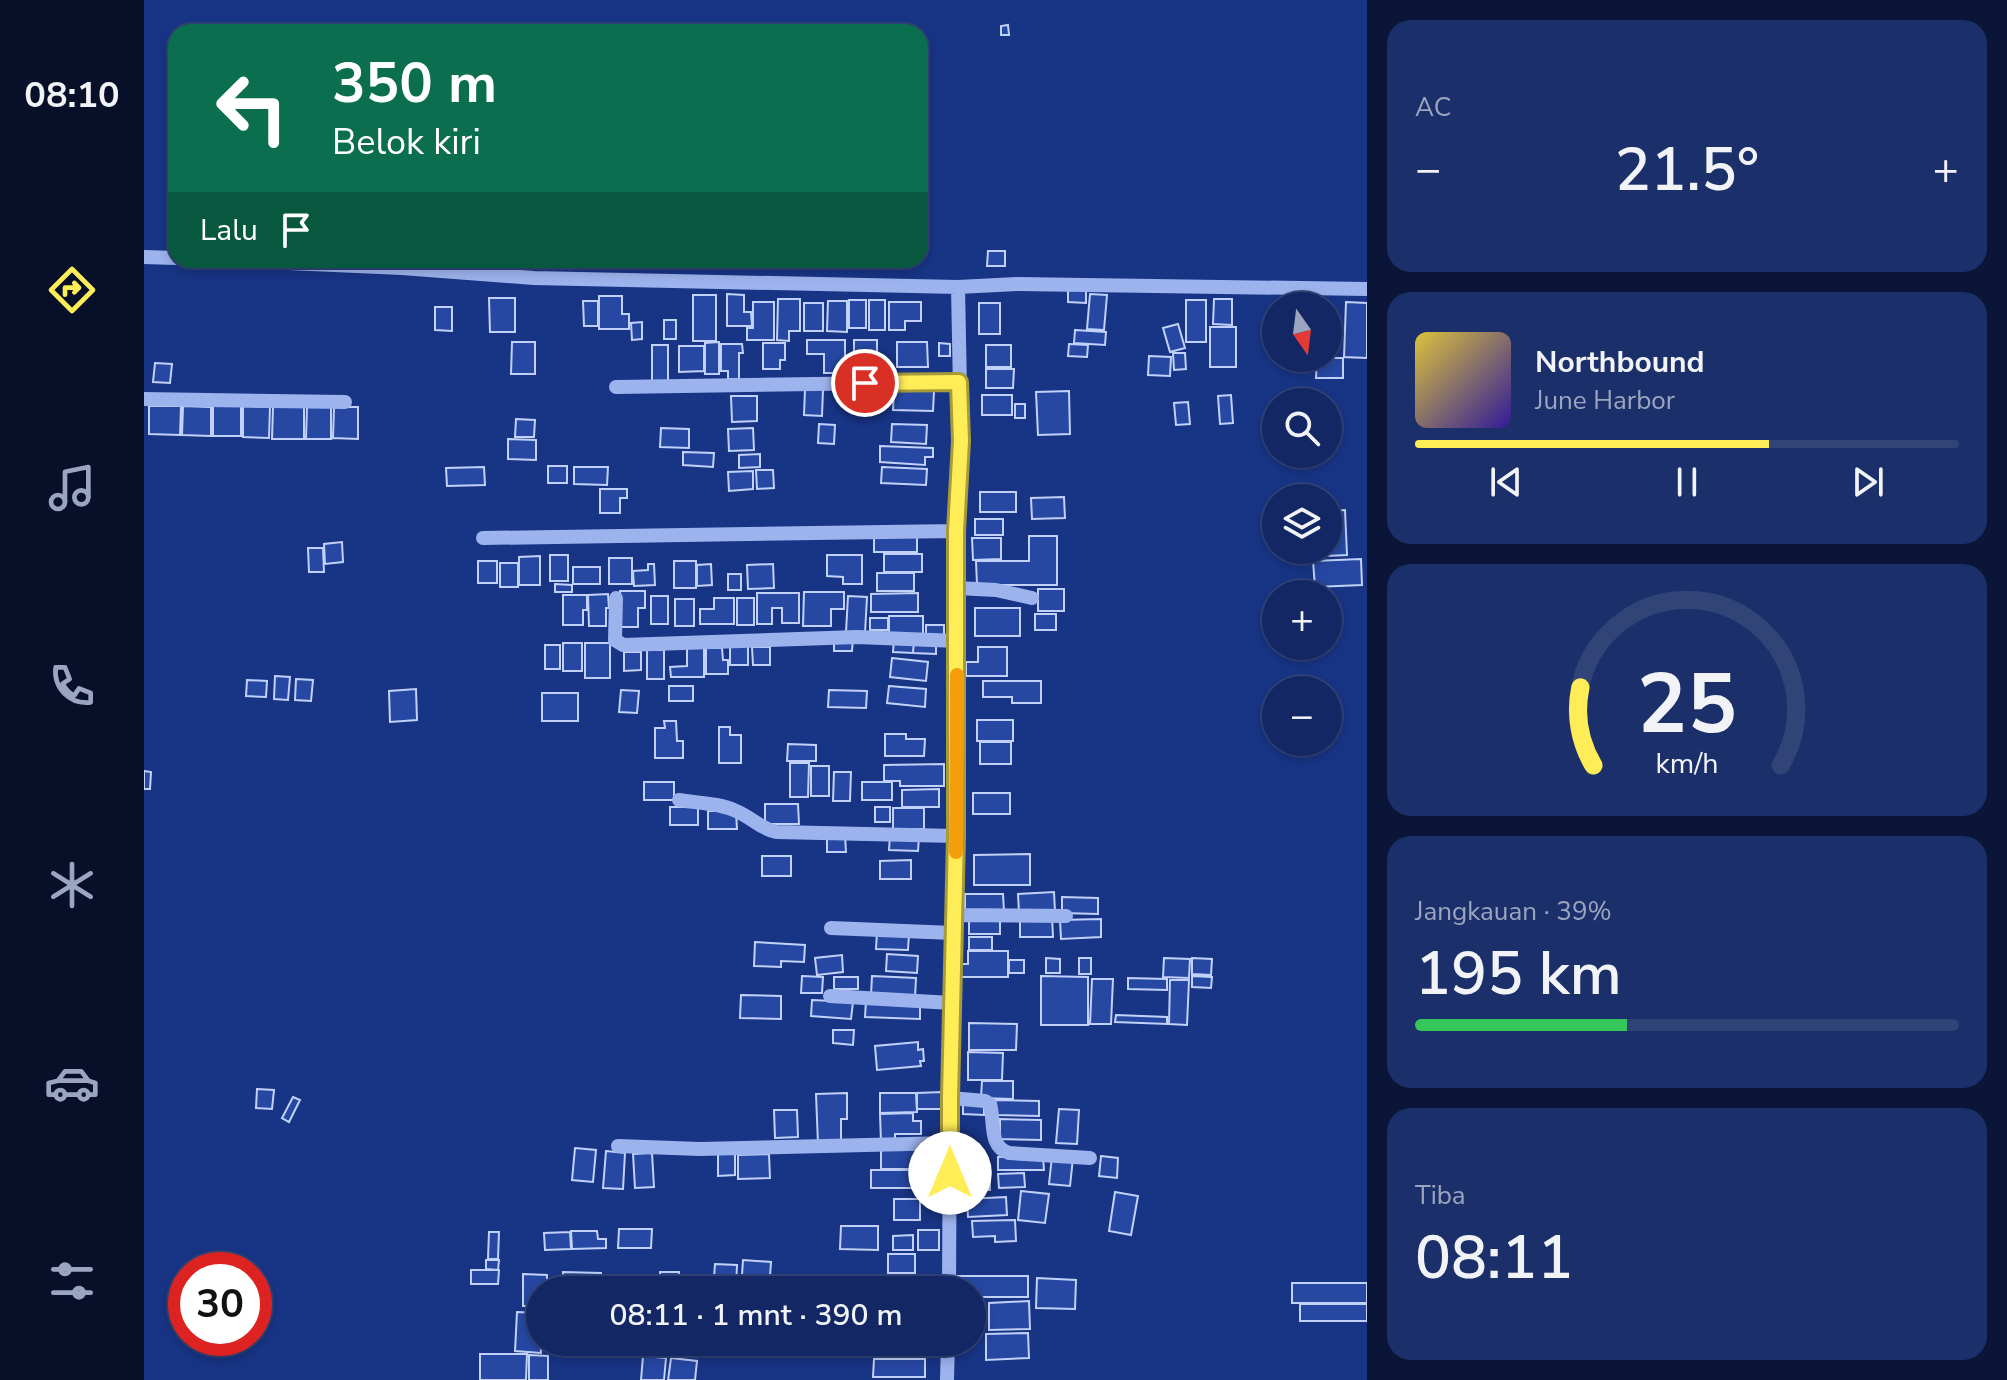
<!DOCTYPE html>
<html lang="id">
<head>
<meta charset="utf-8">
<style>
	:root { --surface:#122764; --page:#1b2f6a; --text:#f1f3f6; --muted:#9ca5bf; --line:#314478; --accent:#ffed58 }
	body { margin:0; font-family:"Nunito Sans",sans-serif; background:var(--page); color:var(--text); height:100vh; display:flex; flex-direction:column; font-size:30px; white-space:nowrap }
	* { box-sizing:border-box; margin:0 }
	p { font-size:26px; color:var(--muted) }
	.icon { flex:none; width:44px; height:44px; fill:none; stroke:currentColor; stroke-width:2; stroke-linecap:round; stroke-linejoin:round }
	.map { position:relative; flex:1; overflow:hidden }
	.sheet { display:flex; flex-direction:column; gap:20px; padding:20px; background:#0a1537; width:640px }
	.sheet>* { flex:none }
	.banner { position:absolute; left:24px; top:24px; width:760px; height:244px; border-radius:24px; box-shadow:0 4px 12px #0003,0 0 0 2px var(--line); background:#0b6e4f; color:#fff; overflow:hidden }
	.needle { width:52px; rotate:166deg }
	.fabs { position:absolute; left:1118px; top:292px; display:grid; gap:16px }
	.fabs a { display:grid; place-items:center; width:80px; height:80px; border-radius:50%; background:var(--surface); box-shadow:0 4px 12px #0003,0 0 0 2px var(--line); font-size:40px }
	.speed { position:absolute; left:24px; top:1252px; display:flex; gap:16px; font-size:40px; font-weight:700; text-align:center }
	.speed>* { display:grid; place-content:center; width:104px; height:104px; border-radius:50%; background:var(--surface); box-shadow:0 4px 12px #0003,0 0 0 2px var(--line); line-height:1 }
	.speed .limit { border:12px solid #d22; background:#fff; color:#111 }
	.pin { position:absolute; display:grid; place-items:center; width:68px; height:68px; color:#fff; margin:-34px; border:4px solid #fff; border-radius:50%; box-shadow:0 2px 8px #0007 }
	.me { position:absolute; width:88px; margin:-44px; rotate:0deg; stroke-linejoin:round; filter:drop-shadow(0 0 6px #0008) }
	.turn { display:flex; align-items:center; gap:28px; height:168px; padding:0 32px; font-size:36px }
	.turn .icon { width:104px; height:104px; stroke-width:2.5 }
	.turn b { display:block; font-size:56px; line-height:68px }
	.then { display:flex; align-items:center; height:76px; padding:0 32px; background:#0003; gap:16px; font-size:30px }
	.big { font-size:60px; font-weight:600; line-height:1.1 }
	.sheet .card { flex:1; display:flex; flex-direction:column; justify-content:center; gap:12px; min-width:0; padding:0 28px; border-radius:24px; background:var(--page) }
	.sheet .dial { align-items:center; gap:0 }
	.dial svg { height:208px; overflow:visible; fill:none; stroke:var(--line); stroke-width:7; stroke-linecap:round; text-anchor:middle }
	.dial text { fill:var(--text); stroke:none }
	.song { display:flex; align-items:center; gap:24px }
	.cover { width:96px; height:96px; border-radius:12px; background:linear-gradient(135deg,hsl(50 70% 55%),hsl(250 70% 35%)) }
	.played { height:8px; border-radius:4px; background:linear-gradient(90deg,var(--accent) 65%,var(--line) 65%) }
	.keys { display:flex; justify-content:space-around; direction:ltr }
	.heat { display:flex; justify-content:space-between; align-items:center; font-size:44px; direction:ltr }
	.charge { height:12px; border-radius:6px; background:linear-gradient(90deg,#34c759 39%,var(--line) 0) }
	.trip { position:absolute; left:382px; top:1276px; width:460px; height:80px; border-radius:40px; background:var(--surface); box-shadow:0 4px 12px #0003,0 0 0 2px var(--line); font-weight:600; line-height:80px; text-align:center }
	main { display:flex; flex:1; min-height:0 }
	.menu { display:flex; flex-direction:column; width:144px; justify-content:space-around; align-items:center; background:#071028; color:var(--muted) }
	.menu .icon { width:56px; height:56px }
	.menu .current { color:var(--accent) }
	.menu b { font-size:36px; color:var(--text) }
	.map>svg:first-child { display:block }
	.building { fill:#2648a3; stroke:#c2d1f9; stroke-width:2 }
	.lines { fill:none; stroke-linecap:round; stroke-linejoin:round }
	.minor { stroke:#9db3ed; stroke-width:14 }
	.route-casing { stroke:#a69a39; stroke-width:20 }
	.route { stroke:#ffed58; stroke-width:14 }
	.slow { stroke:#f59e0b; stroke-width:14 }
</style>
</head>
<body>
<main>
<nav class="menu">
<b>08:10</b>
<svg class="icon current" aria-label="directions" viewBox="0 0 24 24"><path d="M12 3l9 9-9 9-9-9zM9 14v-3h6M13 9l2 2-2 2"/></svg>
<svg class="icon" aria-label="music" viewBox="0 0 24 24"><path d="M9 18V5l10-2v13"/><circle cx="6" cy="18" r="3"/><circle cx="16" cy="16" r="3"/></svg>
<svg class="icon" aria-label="phone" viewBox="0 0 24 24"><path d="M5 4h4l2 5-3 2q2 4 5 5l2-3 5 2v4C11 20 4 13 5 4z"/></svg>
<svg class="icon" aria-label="climate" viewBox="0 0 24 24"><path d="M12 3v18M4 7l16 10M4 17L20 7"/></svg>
<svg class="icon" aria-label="car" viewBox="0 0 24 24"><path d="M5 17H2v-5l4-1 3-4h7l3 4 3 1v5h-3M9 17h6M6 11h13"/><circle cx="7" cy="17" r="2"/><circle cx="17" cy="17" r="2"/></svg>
<svg class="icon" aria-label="filters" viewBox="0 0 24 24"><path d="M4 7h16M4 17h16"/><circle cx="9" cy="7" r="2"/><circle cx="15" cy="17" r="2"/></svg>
</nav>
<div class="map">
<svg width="1223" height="1380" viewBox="0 0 1223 1380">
	<rect width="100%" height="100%" fill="#183485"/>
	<path class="building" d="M864 25 865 35H857V26Z
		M844 251H861V266H843Z
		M924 289 942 290V303L924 302Z
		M583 294 600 295V312H607L608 326H583Z
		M946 294 963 295 960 330 943 329Z
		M549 295H572V341H549Z
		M455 296H478V314H485V329H455Z
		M345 298H371V332H346Z
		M634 299H656V331H645V341L633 340Z
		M1070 299H1088V325L1069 324Z
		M705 300H722V328H705Z
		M725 300H741V330H725Z
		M1042 300H1062V342H1042Z
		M439 301H454V326H440Z
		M684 301H703V332L683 331Z
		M609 302H630V340H603V328H609Z
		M745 302H777V321H761V330H745Z
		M1202 302 1223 303V358L1200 357Z
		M660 303H679V331H660Z
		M835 303H856V334H835Z
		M291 307H308V331L291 330Z
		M520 320H532V339H520Z
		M498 322V339L488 340 487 323Z
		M1034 324 1041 348 1026 352 1019 328Z
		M1066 327H1092V367H1066Z
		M1184 329H1188L1186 356H1184Z
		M931 330 962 332 961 345 930 343Z
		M663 340H701V373H680V354H663Z
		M710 340H733V353H727V373H710Z
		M368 342H391V374H367Z
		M575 342V374H561V343Z
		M753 342H783L784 367H753Z
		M619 343H641V360H636V369H619Z
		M795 343 806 344V356H795Z
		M577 344H598L599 353H595V379H584V371H577Z
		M925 344 944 345 943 357 924 356Z
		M508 345H524V382H508Z
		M842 345H867V367H842Z
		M535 346H560V371L535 372Z
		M1029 353H1041L1042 369 1030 370Z
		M1005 356 1027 357 1026 376 1004 375Z
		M1139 358H1161V367H1139Z
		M1173 358H1199V378H1172Z
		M11 363 28 364 26 383 9 382Z
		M842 369H870L869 388H842Z
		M661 389H679L678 416 660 415Z
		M750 389 790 391 789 411 749 410Z
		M925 391 926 434 894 435 892 392Z
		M838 395H868V415H838Z
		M1087 395 1089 423 1076 424 1074 396Z
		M587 396H613V421L588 422Z
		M1044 402 1046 424 1032 425 1030 403Z
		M871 404H881V418H871Z
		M5 406H37L36 435 5 434Z
		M39 406 67 407V436L38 435Z
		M69 406H97V436H69Z
		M99 406 126 407 125 438 99 437Z
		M129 407H160V439H128Z
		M163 407H187V439H162Z
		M190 407H214V439L189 438Z
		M372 419 391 420 390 437H371Z
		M675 424 691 425 690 444 674 443Z
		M748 424 783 425 782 444 747 442Z
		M517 428 545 429V448L516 447Z
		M609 428 610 450 585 451 584 429Z
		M364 439 392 440V460L364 459Z
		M736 446 789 448V457H781V465L736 462Z
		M539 452 570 453 569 467 539 465Z
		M616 454V467L595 468V455Z
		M404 466H423V483H404Z
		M340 467 341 485 303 486 302 468Z
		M430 467H464L463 485 430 484Z
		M738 467 783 469 782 485 737 483Z
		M612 470H629L630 488 613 489Z
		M609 471V489L585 491 584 472Z
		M456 489H483V498H476V513H456Z
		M836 492H872V512H836Z
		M920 497 921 518 888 519 887 498Z
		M1201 510 1203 555 1182 556V550H1184V511Z
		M831 519H859V535H831Z
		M730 534H773V552H730Z
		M885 536H913V585H833L832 561H885Z
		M828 538H857V559L829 560Z
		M198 542 199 562 181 564 180 544Z
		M164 548H179L180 572H165Z
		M740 554H778V572H740Z
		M406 555H424V581H406Z
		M683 555H718V584H699V577L683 576Z
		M396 556V585H375V557Z
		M465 558H488V584H465Z
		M1217 559 1218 585 1171 587 1169 561Z
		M334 561H353V583H334Z
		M530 561H552V588H530Z
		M356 563H374V587H356Z
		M504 564H510L511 585 490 586 489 571 504 570Z
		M567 564 568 585 553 586V565Z
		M629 564 630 588 604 589 603 565Z
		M429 567H456V584H429Z
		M733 573H770V591H733Z
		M584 574H597V590H584Z
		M411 584 428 585V592H411Z
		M894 589H920V611H894Z
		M476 591H501V608H494V627H476Z
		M660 592H700V609H687V626H659Z
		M613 593H655V623H638V608H628V624H613Z
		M774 593V612H727V594Z
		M464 594 465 608H462V626H445L444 595Z
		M419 595H443V610H439V625H419Z
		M507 596H524V624H507Z
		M704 596 723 597 721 633 702 632Z
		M570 598H590V624H556V609H570Z
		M593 598H610V625H593Z
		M531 599H550V626H531Z
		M831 608H876V636H831Z
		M891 614H912V630H891Z
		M745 616H779V636H745Z
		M726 618H744V630H726Z
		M782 625H800V636H782Z
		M690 638H709L708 651H690Z
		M750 639 770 640 769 653 749 652Z
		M770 640 792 641V654L769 653Z
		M419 643H438V671H419Z
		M441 643H466V678H441Z
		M401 645H416V669H401Z
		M586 646H604V665H586Z
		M543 647H560V677H527L526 667 543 666Z
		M608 647H626V665H609Z
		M834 647H863V676H822V662H834Z
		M562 648H578L579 660H584V674H562Z
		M503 650H520V679H503Z
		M480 652H497V670L480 671Z
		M748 658 784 662 782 681 746 677Z
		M131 676 146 677 144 700 130 699Z
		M152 679 169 680 167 701 151 700Z
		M103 680 123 681 122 697 102 696Z
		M839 681H897V703H868V697H839Z
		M525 686H549V701H525Z
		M745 686 782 689 781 707 743 703Z
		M272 689 273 720 246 722 245 691Z
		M477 690 495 691 493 713 475 712Z
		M685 690 723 691 722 708 684 707Z
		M398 693H434V721H398Z
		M833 720H869V741H833Z
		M520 721H532L533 741H539V758H511V728H521Z
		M575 727H586V735H597V763H575Z
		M741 734H762V739H781L780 756H741Z
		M836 742H867V764H836Z
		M644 744 672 745V761H643Z
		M646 763H665L664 797H646Z
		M800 764V786H756V781H740V765Z
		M667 766H685V796H667Z
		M0 771 7 772 6 789H0Z
		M690 772H707L706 801H689Z
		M500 782H530V800H500Z
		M718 782H748V800H718Z
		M795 789V807H758V790Z
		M829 793H866V814H829Z
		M621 804H654L655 824H621Z
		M526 807H554V825H526Z
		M731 807H746V822H731Z
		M749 808H780V829H749Z
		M564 811H592L593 829H564Z
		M683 835H701L702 852H683Z
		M746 835 775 836 774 851 745 850Z
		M886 854V885H830V855Z
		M618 856H647V876H618Z
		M767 860V879H736V861Z
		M910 892 911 912 875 913 874 894Z
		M821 894H859L860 912 821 913Z
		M918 897 954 898V914L918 913Z
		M825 917 856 918V934H825Z
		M908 917 909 937H876V918Z
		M957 919V937L917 939 916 920Z
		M733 932 765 934 764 950 732 949Z
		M825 937H848V950H825Z
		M611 942 661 945 660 962 637 961V967L610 966Z
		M824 951H864V977H817V964H824Z
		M743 954 774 956 773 973 742 971Z
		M698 955 699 972 673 975 671 958Z
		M902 958 916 959V973H902Z
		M935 958H947V974H935Z
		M1020 958 1046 959 1045 978 1019 977Z
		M1048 958 1068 959 1067 975 1048 974Z
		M865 960H880V973H865Z
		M658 976 679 977 678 993H657Z
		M728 976 772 978 771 997 727 995Z
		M897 976 944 977V1025H897Z
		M1048 976 1068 977 1067 988 1048 987Z
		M690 977H714V989H690Z
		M984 978 1023 979V990L984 989Z
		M948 979H969L967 1024H946Z
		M1026 980H1045L1043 1025 1025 1024Z
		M597 995 637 996V1019L596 1018Z
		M668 1000 709 1002 707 1019 667 1016Z
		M722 1001 776 1003V1019L721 1017Z
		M972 1015 1023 1017V1024L971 1022Z
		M825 1023 873 1024 872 1050H825Z
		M689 1030H710L709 1045 689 1043Z
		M774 1042V1050L779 1049 780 1061H776L777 1066 733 1070 731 1046Z
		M824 1052 859 1053 858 1080H824Z
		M838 1081H869V1099L837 1098Z
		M113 1089 130 1090 128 1109 112 1108Z
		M798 1092V1109H773V1093Z
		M703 1093V1119H697V1143L674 1144 672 1094Z
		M736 1093H772L773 1112 736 1113Z
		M149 1097 156 1100 145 1122 138 1118Z
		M851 1100 895 1101V1116L850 1115Z
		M819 1102 840 1103V1115L819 1114Z
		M915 1109 935 1110 933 1144 912 1143Z
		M630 1110H653L654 1137 631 1138Z
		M769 1113V1121H777V1134H751V1142H737L736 1114Z
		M856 1119 897 1120V1140L856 1139Z
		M778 1146 779 1161H771V1169H737V1147Z
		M431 1148 452 1150 449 1182 428 1180Z
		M462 1151 481 1153 479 1189 459 1188Z
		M508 1153 510 1187 491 1188 489 1154Z
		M574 1153H591V1175L574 1176Z
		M625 1154 626 1178 594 1179V1155Z
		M908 1156 929 1158 926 1186 905 1184Z
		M957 1156 974 1158 973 1178 955 1176Z
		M854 1157H899L900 1170H854Z
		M822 1169H846V1190H821Z
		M727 1170H783V1188H727Z
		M880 1173 881 1187 855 1188 854 1174Z
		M877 1191 905 1194 901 1223 874 1220Z
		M971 1192 994 1196 987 1235 965 1231Z
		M862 1197 863 1215 824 1217 823 1199Z
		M750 1199H776V1220H750Z
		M871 1220 872 1241 851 1242V1236L829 1237 828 1221Z
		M697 1226H734V1250L696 1249Z
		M475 1229H508L507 1248H474Z
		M774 1230H795V1250H774Z
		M427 1231H453L454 1239H462V1248L428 1249Z
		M345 1232H355L354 1259H344Z
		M426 1232 427 1249 401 1250 400 1233Z
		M769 1235V1250H749V1236Z
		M744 1254H771V1273H744Z
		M342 1260H355L354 1270 342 1269Z
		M599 1260 627 1262 625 1290H597Z
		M571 1264 593 1265 592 1290H569Z
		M327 1270H355L354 1284H327Z
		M419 1272 457 1273V1288L419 1290Z
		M516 1272H535L534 1290H516Z
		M379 1274 403 1275V1290H396V1306H379Z
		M732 1275H759V1289H732Z
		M484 1276H504V1290H484Z
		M810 1276H884V1297H828V1290H810Z
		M893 1278 932 1280 931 1309 892 1308Z
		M1148 1283H1223V1303H1148Z
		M643 1287H692V1290H643Z
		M885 1301 886 1329 845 1330V1303Z
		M1156 1304H1223V1321H1156Z
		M373 1312 396 1313 397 1353 371 1351Z
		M884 1333 885 1358 842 1360V1334Z
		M405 1342H427V1349L404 1348Z
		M431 1342H453V1346L430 1345Z
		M704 1342H738V1356L704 1355Z
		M336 1354H383L382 1380H336Z
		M385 1355 404 1356V1380H385Z
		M499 1356 522 1358 520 1380H497Z
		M527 1358 553 1361 551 1380H524Z
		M730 1359H781V1377H729Z"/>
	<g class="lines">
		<path class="minor" d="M0 257 32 258
			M73 260 258 268 390 278 814 287 873 284 1223 289
			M472 387 815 382
			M0 399 201 402
			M339 538 812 531
			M813 588 852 590 888 598
			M472 598 471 640 479 645 713 637 813 641
			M535 800C553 803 575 803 592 811 607 817 617 829 632 832L812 836
			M809 915 922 916
			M687 928 809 933
			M686 996 808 1003
			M806 1098 841 1101 846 1104C851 1121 844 1147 865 1153L946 1158
			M474 1146 556 1149 806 1143
			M805 1290 806 1098 812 836V531L817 441 814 287
			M803 1380 804 1342"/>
	</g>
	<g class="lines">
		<g class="route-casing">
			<path id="route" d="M721 383 815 382 817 441 812 531V836L806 1098V1173"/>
		</g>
		<use href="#route" class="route"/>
		<path class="slow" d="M812 852 813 675"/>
	</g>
</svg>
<div class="fabs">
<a><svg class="needle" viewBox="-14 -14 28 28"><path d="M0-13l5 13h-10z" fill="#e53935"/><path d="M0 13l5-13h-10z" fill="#9ca5bf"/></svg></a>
<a><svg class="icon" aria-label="search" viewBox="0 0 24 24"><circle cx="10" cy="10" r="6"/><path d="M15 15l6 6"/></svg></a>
<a><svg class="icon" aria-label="layers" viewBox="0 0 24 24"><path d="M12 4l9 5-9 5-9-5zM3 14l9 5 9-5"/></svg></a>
<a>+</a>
<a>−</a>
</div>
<div class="speed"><div class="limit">30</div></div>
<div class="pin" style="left:721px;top:383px;background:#d93025"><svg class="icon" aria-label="arrive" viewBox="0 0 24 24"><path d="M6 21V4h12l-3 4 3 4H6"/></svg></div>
<svg class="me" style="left:806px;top:1173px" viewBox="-20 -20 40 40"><circle r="19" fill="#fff"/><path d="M0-13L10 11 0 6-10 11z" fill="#ffed58"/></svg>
<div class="trip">08:11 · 1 mnt · 390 m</div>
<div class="banner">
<div class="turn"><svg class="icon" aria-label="left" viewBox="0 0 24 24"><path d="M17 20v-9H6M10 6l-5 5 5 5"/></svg><div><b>350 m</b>Belok kiri</div></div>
<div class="then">Lalu<svg class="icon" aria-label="arrive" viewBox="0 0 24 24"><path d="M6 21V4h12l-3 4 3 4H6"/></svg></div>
</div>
</div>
<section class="sheet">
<div class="card"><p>AC</p>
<div class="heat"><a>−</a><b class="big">21.5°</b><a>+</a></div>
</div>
<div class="card">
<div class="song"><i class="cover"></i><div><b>Northbound</b><p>June Harbor</p></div></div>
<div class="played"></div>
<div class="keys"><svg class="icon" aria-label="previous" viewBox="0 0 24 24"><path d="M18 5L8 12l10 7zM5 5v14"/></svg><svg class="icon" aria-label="pause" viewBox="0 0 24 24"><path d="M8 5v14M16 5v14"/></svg><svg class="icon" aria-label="next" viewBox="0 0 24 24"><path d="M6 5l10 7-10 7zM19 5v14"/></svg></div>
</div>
<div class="card dial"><svg viewBox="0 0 100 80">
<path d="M14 69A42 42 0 1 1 86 69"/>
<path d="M14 69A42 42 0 0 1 9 39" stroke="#ffed58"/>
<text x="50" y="56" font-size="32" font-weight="700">25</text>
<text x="50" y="72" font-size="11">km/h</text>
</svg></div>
<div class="card"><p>Jangkauan · 39%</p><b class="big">195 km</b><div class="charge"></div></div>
<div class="card"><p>Tiba</p><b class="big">08:11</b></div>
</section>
</main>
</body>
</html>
